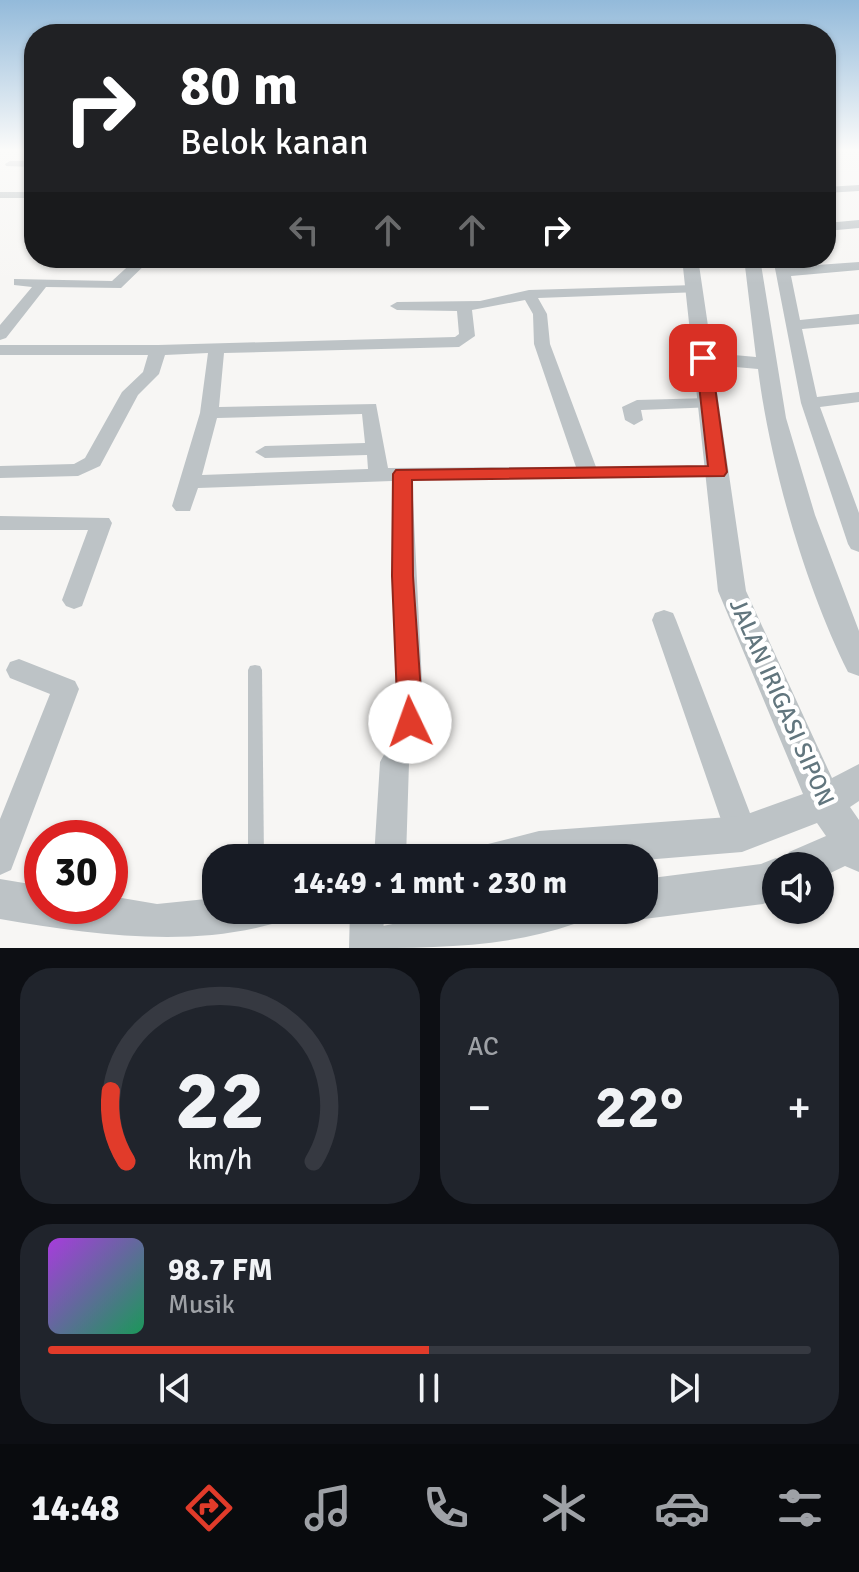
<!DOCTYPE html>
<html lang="id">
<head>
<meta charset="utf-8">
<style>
	:root { --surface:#171b24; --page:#20242c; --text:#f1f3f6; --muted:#9ea1a6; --line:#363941; --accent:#e13b2a }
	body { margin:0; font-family:Signika,sans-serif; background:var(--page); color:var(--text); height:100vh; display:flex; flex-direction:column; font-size:30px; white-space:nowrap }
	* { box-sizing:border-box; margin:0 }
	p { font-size:26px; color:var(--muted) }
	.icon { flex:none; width:44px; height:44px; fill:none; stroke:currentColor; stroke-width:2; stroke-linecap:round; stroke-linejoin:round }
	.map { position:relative; height:948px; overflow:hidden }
	.details { display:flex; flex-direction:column; gap:20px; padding:20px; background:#0d0f14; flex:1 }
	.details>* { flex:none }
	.guide { position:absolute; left:24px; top:24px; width:812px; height:244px; border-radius:32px; box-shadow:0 2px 6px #0004; background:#202124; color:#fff; overflow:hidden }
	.fabs { position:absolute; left:762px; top:852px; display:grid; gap:16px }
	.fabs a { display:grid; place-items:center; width:72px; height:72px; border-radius:50%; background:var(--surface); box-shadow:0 2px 6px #0004; font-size:40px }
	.speed { position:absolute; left:24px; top:820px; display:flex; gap:16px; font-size:40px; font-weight:700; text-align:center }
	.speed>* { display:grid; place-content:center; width:104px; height:104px; border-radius:50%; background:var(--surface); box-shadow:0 2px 6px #0004; line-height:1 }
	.speed .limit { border:12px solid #d22; background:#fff; color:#111 }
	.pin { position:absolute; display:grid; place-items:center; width:68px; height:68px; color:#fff; margin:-34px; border-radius:16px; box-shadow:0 4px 12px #0006 }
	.me { position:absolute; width:88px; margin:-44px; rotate:357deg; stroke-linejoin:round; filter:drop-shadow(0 0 6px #0008) }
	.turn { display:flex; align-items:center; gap:28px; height:168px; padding:0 24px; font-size:36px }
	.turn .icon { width:104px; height:104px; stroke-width:2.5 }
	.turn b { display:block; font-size:56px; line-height:68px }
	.lanes { display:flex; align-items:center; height:76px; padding:0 24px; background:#0003; justify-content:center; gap:40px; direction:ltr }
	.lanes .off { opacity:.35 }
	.big { font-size:60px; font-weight:700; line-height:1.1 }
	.details .widget { flex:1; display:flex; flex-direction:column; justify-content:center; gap:12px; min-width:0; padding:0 28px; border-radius:32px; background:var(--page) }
	.details .dial { align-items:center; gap:0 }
	.dial svg { height:208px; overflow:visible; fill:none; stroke:var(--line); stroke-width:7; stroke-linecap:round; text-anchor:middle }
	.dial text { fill:var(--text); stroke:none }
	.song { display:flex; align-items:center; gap:24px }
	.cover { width:96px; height:96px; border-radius:12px; background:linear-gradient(135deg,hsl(280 70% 55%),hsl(150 70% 35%)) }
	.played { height:8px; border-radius:4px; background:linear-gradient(90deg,var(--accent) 50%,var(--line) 50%) }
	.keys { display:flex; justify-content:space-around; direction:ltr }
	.heat { display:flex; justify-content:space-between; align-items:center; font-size:44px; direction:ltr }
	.details .tiles { flex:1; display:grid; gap:20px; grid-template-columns:1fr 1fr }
	.widget:last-child { grid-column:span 2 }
	.trip { position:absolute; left:202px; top:844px; width:456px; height:80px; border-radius:32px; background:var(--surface); box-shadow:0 2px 6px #0004; font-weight:700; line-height:80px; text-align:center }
	.dock { display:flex; height:128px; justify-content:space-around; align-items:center; background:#090b0e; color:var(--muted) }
	.dock .icon { width:56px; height:56px }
	.dock .selected { color:var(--accent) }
	.dock b { font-size:36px; color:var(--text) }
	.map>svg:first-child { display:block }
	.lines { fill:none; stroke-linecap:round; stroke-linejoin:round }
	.service { fill:#bdc3c6; fill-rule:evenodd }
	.minor { fill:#bdc3c6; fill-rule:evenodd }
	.tertiary { fill:#bdc3c6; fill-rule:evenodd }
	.route { fill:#e13b2a; stroke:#92261b; stroke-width:2 }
	.labels { text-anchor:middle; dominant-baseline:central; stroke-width:8; stroke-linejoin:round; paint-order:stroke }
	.street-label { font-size:24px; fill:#62767e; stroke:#fff }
</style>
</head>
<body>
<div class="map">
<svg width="859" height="948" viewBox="0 0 859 948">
	<rect width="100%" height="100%" fill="#f7f6f4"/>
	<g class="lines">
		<path class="service" d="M255 665 260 666 262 670 264 858H248V670L250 666Z"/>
		<path class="minor" d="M10 161H34V167L6 166 5 164Z
			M859 185V191L826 193V187Z
			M0 192H34V198H0Z
			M859 220V228L826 231V223Z
			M137 258H152L121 288 46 287 6 338 0 340V325L32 287 14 285V279L112 281Z
			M773 258H787L789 267 859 262V270L791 276 800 320 859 314V324L802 329 817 397 859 392V402L820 407 859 513V552L851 549 848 544 801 403Z
			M695 285 702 289 700 292 538 298 547 314 550 344 596 467 718 466 728 472 725 476 412 480 424 722 421 740 409 763 406 858H374L380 762 393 738 396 722 392 481 198 488 190 511H176L172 506 200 413 208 353 165 355 159 374 138 395 100 466 78 476 0 478V466L74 464 85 458 122 392 143 372 148 355H0V345H158L455 337 459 334 457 311 397 310 390 306 397 302 480 301 529 290ZM525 300 533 314 534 344 576 467 388 468 376 404 219 407 224 353 459 347 475 336 472 310ZM362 414 365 443 265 446 255 452 265 458 367 455 368 469 202 475 217 418Z
			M709 398 715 399 718 403 715 407 641 410 643 420 634 425 625 420 622 407 637 400Z
			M0 516 109 518 112 523 82 606 74 609 66 606 62 600 88 530H0Z
			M664 610 673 613 676 620 758 834 753 845 742 849 731 845 726 834 652 620 655 613Z
			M19 659 75 681 79 689 11 870 0 875V819L50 694 10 678 6 670 10 662Z
			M350 910H384L383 948H349Z"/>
		<path class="tertiary" d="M682 258H698L712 353 756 357 744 258H760L786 418 815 515 859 631V676L848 672C805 586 770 464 758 369L713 365 746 591 832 778 859 764V801L850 807 859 820V872L845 866 820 878V866H776V898L763 904 644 919 629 910H644V879L761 864 776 858 785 862 789 852 826 836 817 823 742 852 644 860V858H483L488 844 539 831 742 816 803 794 718 591Z
			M0 879 42 886V906H110V896L157 904 216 898V910H278L272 924C185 948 89 934 0 919Z
			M461 910H580L574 924C506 948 430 948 357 948L363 933 378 927Z"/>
	</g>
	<linearGradient id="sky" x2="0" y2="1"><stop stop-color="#93bada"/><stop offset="0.53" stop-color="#fbfbfa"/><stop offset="1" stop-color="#fbfbfa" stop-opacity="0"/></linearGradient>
	<rect width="859" height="283" fill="url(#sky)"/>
	<path class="route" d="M703 353 711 358 727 472 724 476 412 480 413 576 423 722 419 730 410 733 401 730 398 722 392 576 393 474 396 470 708 466 696 358Z"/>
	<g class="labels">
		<g class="street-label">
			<text transform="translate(782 702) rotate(66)">JALAN IRIGASI SIPON</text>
		</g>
	</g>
</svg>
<div class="fabs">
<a><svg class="icon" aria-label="sound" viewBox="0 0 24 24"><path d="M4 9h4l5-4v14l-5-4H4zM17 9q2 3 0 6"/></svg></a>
</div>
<div class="speed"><div class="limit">30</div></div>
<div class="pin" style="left:703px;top:358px;background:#d93025"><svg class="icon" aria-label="arrive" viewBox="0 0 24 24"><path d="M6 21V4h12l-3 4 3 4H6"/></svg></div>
<svg class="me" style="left:410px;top:722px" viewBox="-20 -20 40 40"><circle r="19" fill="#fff"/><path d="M0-13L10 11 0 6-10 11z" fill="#e13b2a"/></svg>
<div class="trip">14:49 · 1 mnt · 230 m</div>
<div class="guide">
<div class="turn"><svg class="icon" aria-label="right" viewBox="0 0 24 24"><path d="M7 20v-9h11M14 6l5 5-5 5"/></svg><div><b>80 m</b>Belok kanan</div></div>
<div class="lanes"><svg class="icon off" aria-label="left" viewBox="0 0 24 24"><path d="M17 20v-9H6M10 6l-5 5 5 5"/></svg><svg class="icon off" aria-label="ahead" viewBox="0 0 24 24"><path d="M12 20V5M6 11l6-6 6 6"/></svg><svg class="icon off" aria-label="ahead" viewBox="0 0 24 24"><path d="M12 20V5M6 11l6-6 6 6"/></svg><svg class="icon" aria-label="right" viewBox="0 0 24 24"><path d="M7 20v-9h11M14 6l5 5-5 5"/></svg></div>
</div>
</div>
<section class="details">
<div class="tiles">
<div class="widget dial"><svg viewBox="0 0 100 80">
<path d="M14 69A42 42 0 1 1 86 69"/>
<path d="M14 69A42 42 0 0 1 8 42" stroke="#e13b2a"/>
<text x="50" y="56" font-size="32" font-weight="700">22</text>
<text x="50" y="72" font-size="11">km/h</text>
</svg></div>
<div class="widget"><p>AC</p>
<div class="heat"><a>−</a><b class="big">22°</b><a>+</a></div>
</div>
<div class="widget">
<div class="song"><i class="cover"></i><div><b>98.7 FM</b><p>Musik</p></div></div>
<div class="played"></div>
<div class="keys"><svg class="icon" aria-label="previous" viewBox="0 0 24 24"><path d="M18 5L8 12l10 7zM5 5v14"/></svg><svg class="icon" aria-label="pause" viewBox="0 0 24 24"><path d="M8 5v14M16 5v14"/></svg><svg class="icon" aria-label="next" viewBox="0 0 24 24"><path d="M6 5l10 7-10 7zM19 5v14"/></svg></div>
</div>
</div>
</section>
<nav class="dock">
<b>14:48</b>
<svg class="icon selected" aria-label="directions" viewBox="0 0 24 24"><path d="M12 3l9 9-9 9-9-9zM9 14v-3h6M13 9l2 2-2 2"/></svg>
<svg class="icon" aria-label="music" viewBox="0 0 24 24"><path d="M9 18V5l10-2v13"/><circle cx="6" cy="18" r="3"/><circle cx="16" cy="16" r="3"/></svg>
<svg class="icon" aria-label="phone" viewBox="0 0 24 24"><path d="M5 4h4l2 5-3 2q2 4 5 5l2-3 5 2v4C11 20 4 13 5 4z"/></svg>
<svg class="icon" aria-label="climate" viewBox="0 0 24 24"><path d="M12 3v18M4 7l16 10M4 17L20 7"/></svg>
<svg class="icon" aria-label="car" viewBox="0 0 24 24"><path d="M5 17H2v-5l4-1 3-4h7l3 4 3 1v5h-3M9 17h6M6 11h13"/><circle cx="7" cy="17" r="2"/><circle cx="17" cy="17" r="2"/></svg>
<svg class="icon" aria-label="filters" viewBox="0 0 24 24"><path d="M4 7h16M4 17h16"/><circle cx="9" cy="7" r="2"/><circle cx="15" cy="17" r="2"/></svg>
</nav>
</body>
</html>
